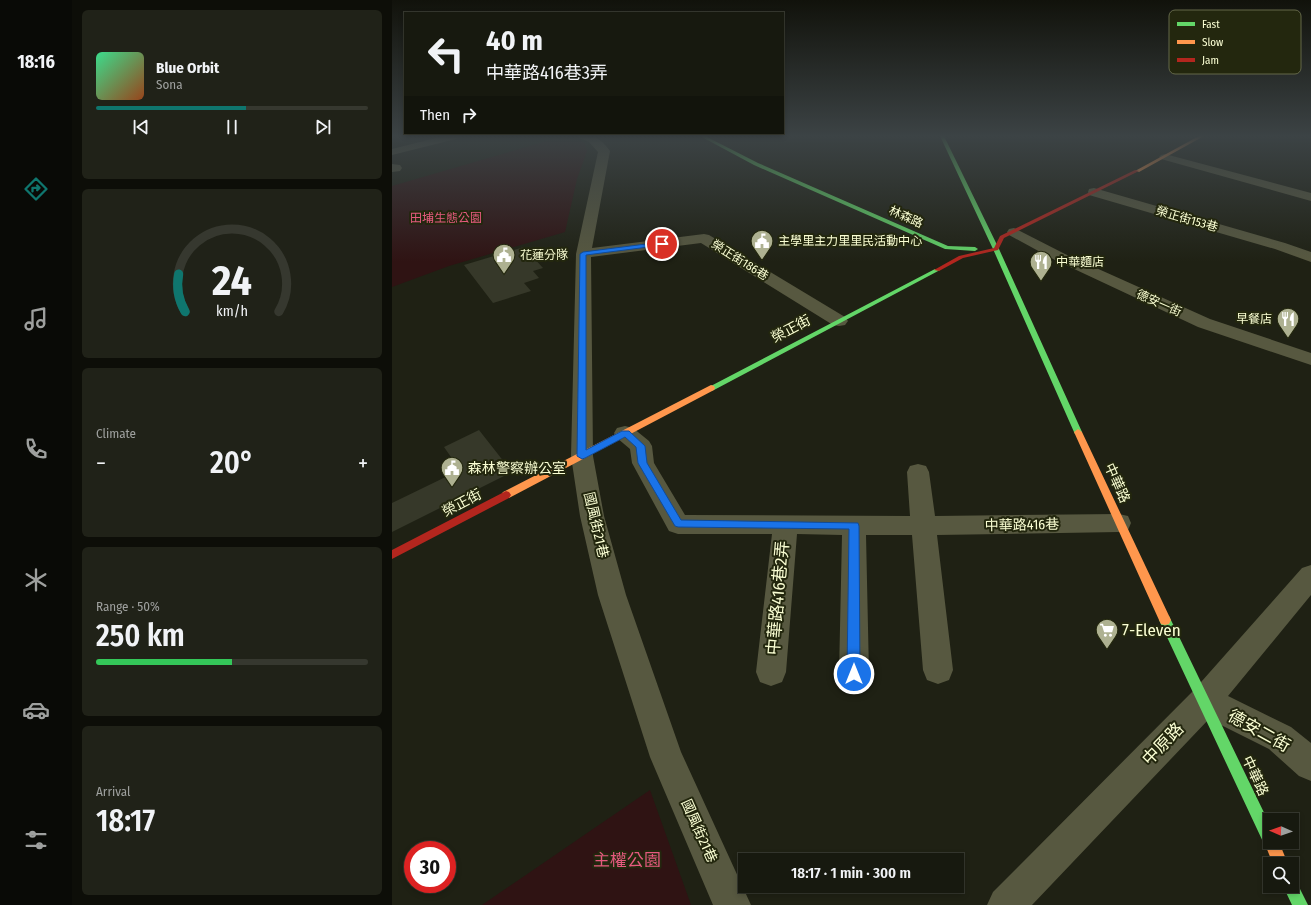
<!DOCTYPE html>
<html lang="en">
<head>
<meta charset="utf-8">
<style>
	:root { --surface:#17190f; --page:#202218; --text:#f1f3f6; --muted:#9ea09e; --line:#36382f; --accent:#0f766e }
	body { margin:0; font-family:"Fira Sans Condensed","Noto Sans TC",sans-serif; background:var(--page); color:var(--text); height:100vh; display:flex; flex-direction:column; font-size:15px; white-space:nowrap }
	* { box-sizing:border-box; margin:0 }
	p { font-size:13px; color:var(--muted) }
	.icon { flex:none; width:22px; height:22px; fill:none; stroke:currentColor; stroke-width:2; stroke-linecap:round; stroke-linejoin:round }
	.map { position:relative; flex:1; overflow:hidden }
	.sheet { display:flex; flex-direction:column; gap:10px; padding:10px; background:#0d0e08; width:320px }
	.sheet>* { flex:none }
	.hud { position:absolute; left:12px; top:12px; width:380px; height:122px; border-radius:0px; box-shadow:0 2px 6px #0003,0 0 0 1px var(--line); background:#17190f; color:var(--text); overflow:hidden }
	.needle { width:26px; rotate:272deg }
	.tools { position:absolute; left:871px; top:813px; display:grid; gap:8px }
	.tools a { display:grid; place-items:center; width:36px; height:36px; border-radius:0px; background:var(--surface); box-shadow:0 2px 6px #0003,0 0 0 1px var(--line); font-size:20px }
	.speed { position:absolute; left:12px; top:841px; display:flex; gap:8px; font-size:20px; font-weight:700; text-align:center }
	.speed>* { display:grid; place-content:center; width:52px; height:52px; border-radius:50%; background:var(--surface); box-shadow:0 2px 6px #0003,0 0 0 1px var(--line); line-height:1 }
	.speed .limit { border:6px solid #d22; background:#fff; color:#111 }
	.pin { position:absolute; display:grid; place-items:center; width:34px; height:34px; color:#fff; margin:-17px; border:2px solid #fff; border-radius:50%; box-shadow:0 1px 4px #0007 }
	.me { position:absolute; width:44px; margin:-22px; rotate:0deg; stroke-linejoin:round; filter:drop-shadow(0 0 3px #0008) }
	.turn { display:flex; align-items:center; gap:14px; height:84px; padding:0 16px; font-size:18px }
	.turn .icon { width:52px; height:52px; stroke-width:2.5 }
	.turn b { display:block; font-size:28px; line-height:34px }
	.then { display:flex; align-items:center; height:38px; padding:0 16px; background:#0003; gap:8px; font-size:15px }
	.big { font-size:30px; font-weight:600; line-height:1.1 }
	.sheet .widget { flex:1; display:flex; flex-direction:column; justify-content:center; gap:6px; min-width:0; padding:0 14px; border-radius:6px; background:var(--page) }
	.sheet .dial { align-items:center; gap:0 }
	.dial svg { height:104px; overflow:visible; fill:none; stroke:var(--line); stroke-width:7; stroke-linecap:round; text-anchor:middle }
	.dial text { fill:var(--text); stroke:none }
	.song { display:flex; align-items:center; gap:12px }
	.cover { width:48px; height:48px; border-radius:6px; background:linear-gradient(135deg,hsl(150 70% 55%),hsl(20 70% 35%)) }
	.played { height:4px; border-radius:2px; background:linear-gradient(90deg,var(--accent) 55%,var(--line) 55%) }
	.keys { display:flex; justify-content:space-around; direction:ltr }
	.heat { display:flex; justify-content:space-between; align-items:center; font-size:22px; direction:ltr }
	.charge { height:6px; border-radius:3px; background:linear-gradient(90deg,#34c759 50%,var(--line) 0) }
	.trip { position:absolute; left:346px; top:853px; width:226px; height:40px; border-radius:0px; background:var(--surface); box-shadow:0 2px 6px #0003,0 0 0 1px var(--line); font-weight:600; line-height:40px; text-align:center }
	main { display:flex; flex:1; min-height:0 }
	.tabs { display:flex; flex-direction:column; width:72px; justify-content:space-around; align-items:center; background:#090a06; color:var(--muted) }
	.tabs .icon { width:28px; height:28px }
	.tabs .selected { color:var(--accent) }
	.tabs b { font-size:18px; color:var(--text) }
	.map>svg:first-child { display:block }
	.green { fill:#2f1313 }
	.building { fill:#363829 }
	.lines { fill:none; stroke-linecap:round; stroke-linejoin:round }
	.street { fill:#575840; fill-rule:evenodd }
	.fast { fill:#63d668; fill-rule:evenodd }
	.slow { fill:#ff974d; fill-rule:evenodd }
	.jam { fill:#b3261e; fill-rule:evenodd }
	.route { fill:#1a73e8; stroke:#114b97 }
	.labels { text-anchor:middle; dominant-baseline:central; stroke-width:4; stroke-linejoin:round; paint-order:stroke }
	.far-street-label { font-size:12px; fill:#fbffd4; stroke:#23270e }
	.far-park-label { font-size:12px; fill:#e55a7f; stroke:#23270e }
	.far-poi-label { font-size:12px; fill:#fbffd4; stroke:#23270e; text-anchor:start }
	.street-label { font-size:14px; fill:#fbffd4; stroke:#23270e }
	.poi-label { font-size:14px; fill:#fbffd4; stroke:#23270e; text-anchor:start }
	.near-street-label { font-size:17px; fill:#fbffd4; stroke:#23270e }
	.near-poi-label { font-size:17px; fill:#fbffd4; stroke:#23270e; text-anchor:start }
	.near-park-label { font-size:17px; fill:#e55a7f; stroke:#23270e }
	.key { fill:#23270e; stroke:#646849; stroke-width:1 }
	.key-label { font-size:11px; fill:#fbffd4 }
</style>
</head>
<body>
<main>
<nav class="tabs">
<b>18:16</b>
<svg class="icon selected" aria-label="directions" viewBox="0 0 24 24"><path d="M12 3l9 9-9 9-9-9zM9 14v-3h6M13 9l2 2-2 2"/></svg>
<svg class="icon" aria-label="music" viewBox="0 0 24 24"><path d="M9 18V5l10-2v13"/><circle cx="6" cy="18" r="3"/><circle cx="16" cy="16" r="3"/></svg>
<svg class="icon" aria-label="phone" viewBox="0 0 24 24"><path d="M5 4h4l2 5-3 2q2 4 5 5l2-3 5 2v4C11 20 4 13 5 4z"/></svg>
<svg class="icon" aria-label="climate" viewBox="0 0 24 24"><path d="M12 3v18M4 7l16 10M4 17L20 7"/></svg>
<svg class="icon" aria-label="car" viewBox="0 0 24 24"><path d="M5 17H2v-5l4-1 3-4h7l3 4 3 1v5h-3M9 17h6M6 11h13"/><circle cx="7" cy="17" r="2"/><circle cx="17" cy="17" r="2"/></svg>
<svg class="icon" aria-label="filters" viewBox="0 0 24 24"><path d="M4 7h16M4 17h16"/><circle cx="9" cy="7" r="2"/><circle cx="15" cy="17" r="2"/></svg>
</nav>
<section class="sheet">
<div class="widget">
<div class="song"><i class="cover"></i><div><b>Blue Orbit</b><p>Sona</p></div></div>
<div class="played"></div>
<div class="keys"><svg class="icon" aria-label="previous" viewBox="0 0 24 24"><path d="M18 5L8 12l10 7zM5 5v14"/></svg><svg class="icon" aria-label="pause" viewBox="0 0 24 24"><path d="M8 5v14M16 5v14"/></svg><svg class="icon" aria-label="next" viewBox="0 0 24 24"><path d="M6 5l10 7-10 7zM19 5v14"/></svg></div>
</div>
<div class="widget dial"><svg viewBox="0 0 100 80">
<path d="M14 69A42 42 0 1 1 86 69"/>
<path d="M14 69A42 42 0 0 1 9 40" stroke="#0f766e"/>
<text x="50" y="56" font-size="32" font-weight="700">24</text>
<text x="50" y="72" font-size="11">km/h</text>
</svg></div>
<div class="widget"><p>Climate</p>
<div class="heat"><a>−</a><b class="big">20°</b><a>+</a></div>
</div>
<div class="widget"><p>Range · 50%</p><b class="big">250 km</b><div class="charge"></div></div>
<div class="widget"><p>Arrival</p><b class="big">18:17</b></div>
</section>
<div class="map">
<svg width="919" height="905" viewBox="0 0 919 905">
	<rect width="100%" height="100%" fill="#1f2114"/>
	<path class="green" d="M172 136 193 143 195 151 185 179 173 232 57 266 0 287V186Z
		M258 790 299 905H90Z"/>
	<path class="building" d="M132 247 151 268 141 271 147 278 132 283 139 291 101 303 72 265Z
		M87 430 120 472 0 532V503L68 470 52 447Z"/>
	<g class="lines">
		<path class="street" d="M52 136H69L68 138 0 155V149Z
			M186 136C202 136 208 137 218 151L200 248 312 234 317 235 453 317 456 321 453 325 447 326 441 325 309 243 199 257 201 456 212 516 234 595 289 752 359 905H321L258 757 206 595 188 516 179 456 184 254 206 152 197 142 187 138Z
			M773 154 919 193V201L769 159 767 157 769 155Z
			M0 164 8 165 10 168 8 171 0 172Z
			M702 188 893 243 919 252V262L883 249 697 195 696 192 697 189Z
			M622 228 673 254 818 319 919 353V365L806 327 663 260 617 235 615 232 617 229Z
			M233 426 241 428 257 441 260 446 262 463 293 515 518 516 515 472 518 466 526 464 534 466 537 472 543 516 727 514 736 516 739 523 736 530 727 532 545 535 561 670 557 680 546 684 535 680 531 670 520 535H474L477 674 473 684 462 688 451 684 447 674 450 535 405 534 394 672 390 682 379 686 368 682 364 672 380 534H286L277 531 240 463 238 449 225 438 222 433 225 428Z
			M919 565V595L836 696 899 727 919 743V781L907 776 877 749 817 719 640 905H595L601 892 802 690 910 568Z"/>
		<path class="fast" d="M308 136H313L366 163 556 246 583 247 586 249 583 251 553 249 362 165Z
			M548 136H552L607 249 690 432 689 434H683L682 432 601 249Z
			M543 269 548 270 322 390 319 391 315 388Z
			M773 615 777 616 878 825V842H885L883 846 878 848 873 846 767 620 769 616Z
			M900 879 904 881 916 905H900L891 886H900Z"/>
		<path class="slow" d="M807 136H812L747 172 743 171Z
			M319 385 322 386 323 388 322 390 117 498H111L109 495 111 492Z
			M686 429 690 432 779 620 777 624 773 625 769 624 767 620 682 432Z
			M878 835V842H887L896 864H881L872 842 874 837Z"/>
		<path class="jam" d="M743 170 747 171 612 238 606 250 571 258 547 271 542 270 567 256 602 248 608 236Z
			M114 491 117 492 119 495 117 498 0 559V550Z"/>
	</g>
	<linearGradient id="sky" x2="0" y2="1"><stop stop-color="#11120b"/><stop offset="0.52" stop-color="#3c4345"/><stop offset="1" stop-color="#3c4345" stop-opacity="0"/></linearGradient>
	<rect width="919" height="262" fill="url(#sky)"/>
	<path class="route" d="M270 242 272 243V245L194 255V450L230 431H237L253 446 255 463 289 520 466 523 467 526 468 674 466 679 462 680 457 679 455 674 457 529 286 527 283 526 246 463 244 447 233 437 193 458 190 459 185 456 188 254 191 252Z"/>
	<defs>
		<g id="civic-pin" transform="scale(1.15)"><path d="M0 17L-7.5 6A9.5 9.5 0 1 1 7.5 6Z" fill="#aeb191" stroke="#23270e"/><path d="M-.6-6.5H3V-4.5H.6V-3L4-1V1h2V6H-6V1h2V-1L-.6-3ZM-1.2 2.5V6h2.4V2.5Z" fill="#fff"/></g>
		<g id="restaurant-pin" transform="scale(1.15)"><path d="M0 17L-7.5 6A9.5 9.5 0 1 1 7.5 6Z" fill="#aeb191" stroke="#23270e"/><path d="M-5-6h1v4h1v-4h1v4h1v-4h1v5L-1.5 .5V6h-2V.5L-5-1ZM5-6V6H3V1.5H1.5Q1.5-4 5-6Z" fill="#fff"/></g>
		<g id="supermarket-pin" transform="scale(1.15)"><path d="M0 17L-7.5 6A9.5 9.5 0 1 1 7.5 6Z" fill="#aeb191" stroke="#23270e"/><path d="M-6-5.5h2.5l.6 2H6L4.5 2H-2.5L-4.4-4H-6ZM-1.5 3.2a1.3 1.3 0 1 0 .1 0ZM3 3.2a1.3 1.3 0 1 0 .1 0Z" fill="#fff"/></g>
	</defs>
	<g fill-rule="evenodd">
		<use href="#civic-pin" x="370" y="241"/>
		<use href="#civic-pin" x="112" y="255"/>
		<use href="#restaurant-pin" x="649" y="262"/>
		<use href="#restaurant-pin" x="896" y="319"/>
		<use href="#civic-pin" x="60" y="468"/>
		<use href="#supermarket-pin" x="715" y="630"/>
	</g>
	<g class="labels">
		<g class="far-street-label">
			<text transform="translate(514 217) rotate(24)">林森路</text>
			<text transform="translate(795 219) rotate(16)">榮正街153巷</text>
			<text transform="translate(348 260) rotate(32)">榮正街186巷</text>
			<text transform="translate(767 303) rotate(24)">德安一街</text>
		</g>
		<g class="far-park-label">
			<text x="54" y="218">田埔生態公園</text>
		</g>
		<g class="far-poi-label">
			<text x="386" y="241">主學里主力里里民活動中心</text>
			<text x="128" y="255">花蓮分隊</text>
			<text x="664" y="262">中華麵店</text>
			<text x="880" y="319" text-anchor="end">早餐店</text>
		</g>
		<g class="street-label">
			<text transform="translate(399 329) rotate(-28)">榮正街</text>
			<text transform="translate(725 483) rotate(66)">中華路</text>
			<text transform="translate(70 503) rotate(-28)">榮正街</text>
			<text transform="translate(204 525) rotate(77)">國風街21巷</text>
			<text transform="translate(630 525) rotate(-1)">中華路416巷</text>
			<text transform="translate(863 776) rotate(65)">中華路</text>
			<text transform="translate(307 831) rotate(66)">國風街21巷</text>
		</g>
		<g class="poi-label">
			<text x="76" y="468">森林警察辦公室</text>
		</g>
		<g class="near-street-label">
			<text transform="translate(386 598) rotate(-85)">中華路416巷2弄</text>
			<text transform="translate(867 731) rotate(29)">德安二街</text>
			<text transform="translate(771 744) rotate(-46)">中原路</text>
		</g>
		<g class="near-poi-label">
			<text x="730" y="630">7-Eleven</text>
		</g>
		<g class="near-park-label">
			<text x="235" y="860">主權公園</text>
		</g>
	</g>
	<rect x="777" y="10" width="132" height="64" rx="6" class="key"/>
	<rect x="785" y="22" width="18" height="4" fill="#63d668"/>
	<rect x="785" y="40" width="18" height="4" fill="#ff974d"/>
	<rect x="785" y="58" width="18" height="4" fill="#b3261e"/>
	<g class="key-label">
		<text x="810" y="28">Fast</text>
		<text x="810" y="46">Slow</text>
		<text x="810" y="64">Jam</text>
	</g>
</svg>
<div class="tools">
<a><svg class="needle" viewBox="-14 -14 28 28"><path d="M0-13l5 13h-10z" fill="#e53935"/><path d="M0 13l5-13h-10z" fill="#9ea09e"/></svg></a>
<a><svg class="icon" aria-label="search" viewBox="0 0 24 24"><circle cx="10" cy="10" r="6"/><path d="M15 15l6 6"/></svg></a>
</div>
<div class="speed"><div class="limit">30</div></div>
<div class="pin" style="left:270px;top:244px;background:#d93025"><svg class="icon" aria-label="arrive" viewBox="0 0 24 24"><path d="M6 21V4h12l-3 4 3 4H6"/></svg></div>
<svg class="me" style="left:462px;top:674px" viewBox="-20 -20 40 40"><circle r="17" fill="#1a73e8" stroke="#fff" stroke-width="3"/><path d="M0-11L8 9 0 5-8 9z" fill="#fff"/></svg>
<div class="trip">18:17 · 1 min · 300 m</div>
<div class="hud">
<div class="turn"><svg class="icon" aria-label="left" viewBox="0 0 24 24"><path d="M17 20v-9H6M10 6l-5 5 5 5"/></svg><div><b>40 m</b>中華路416巷3弄</div></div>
<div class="then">Then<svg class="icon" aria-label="right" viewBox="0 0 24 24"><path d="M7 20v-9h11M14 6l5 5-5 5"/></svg></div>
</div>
</div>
</main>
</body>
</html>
